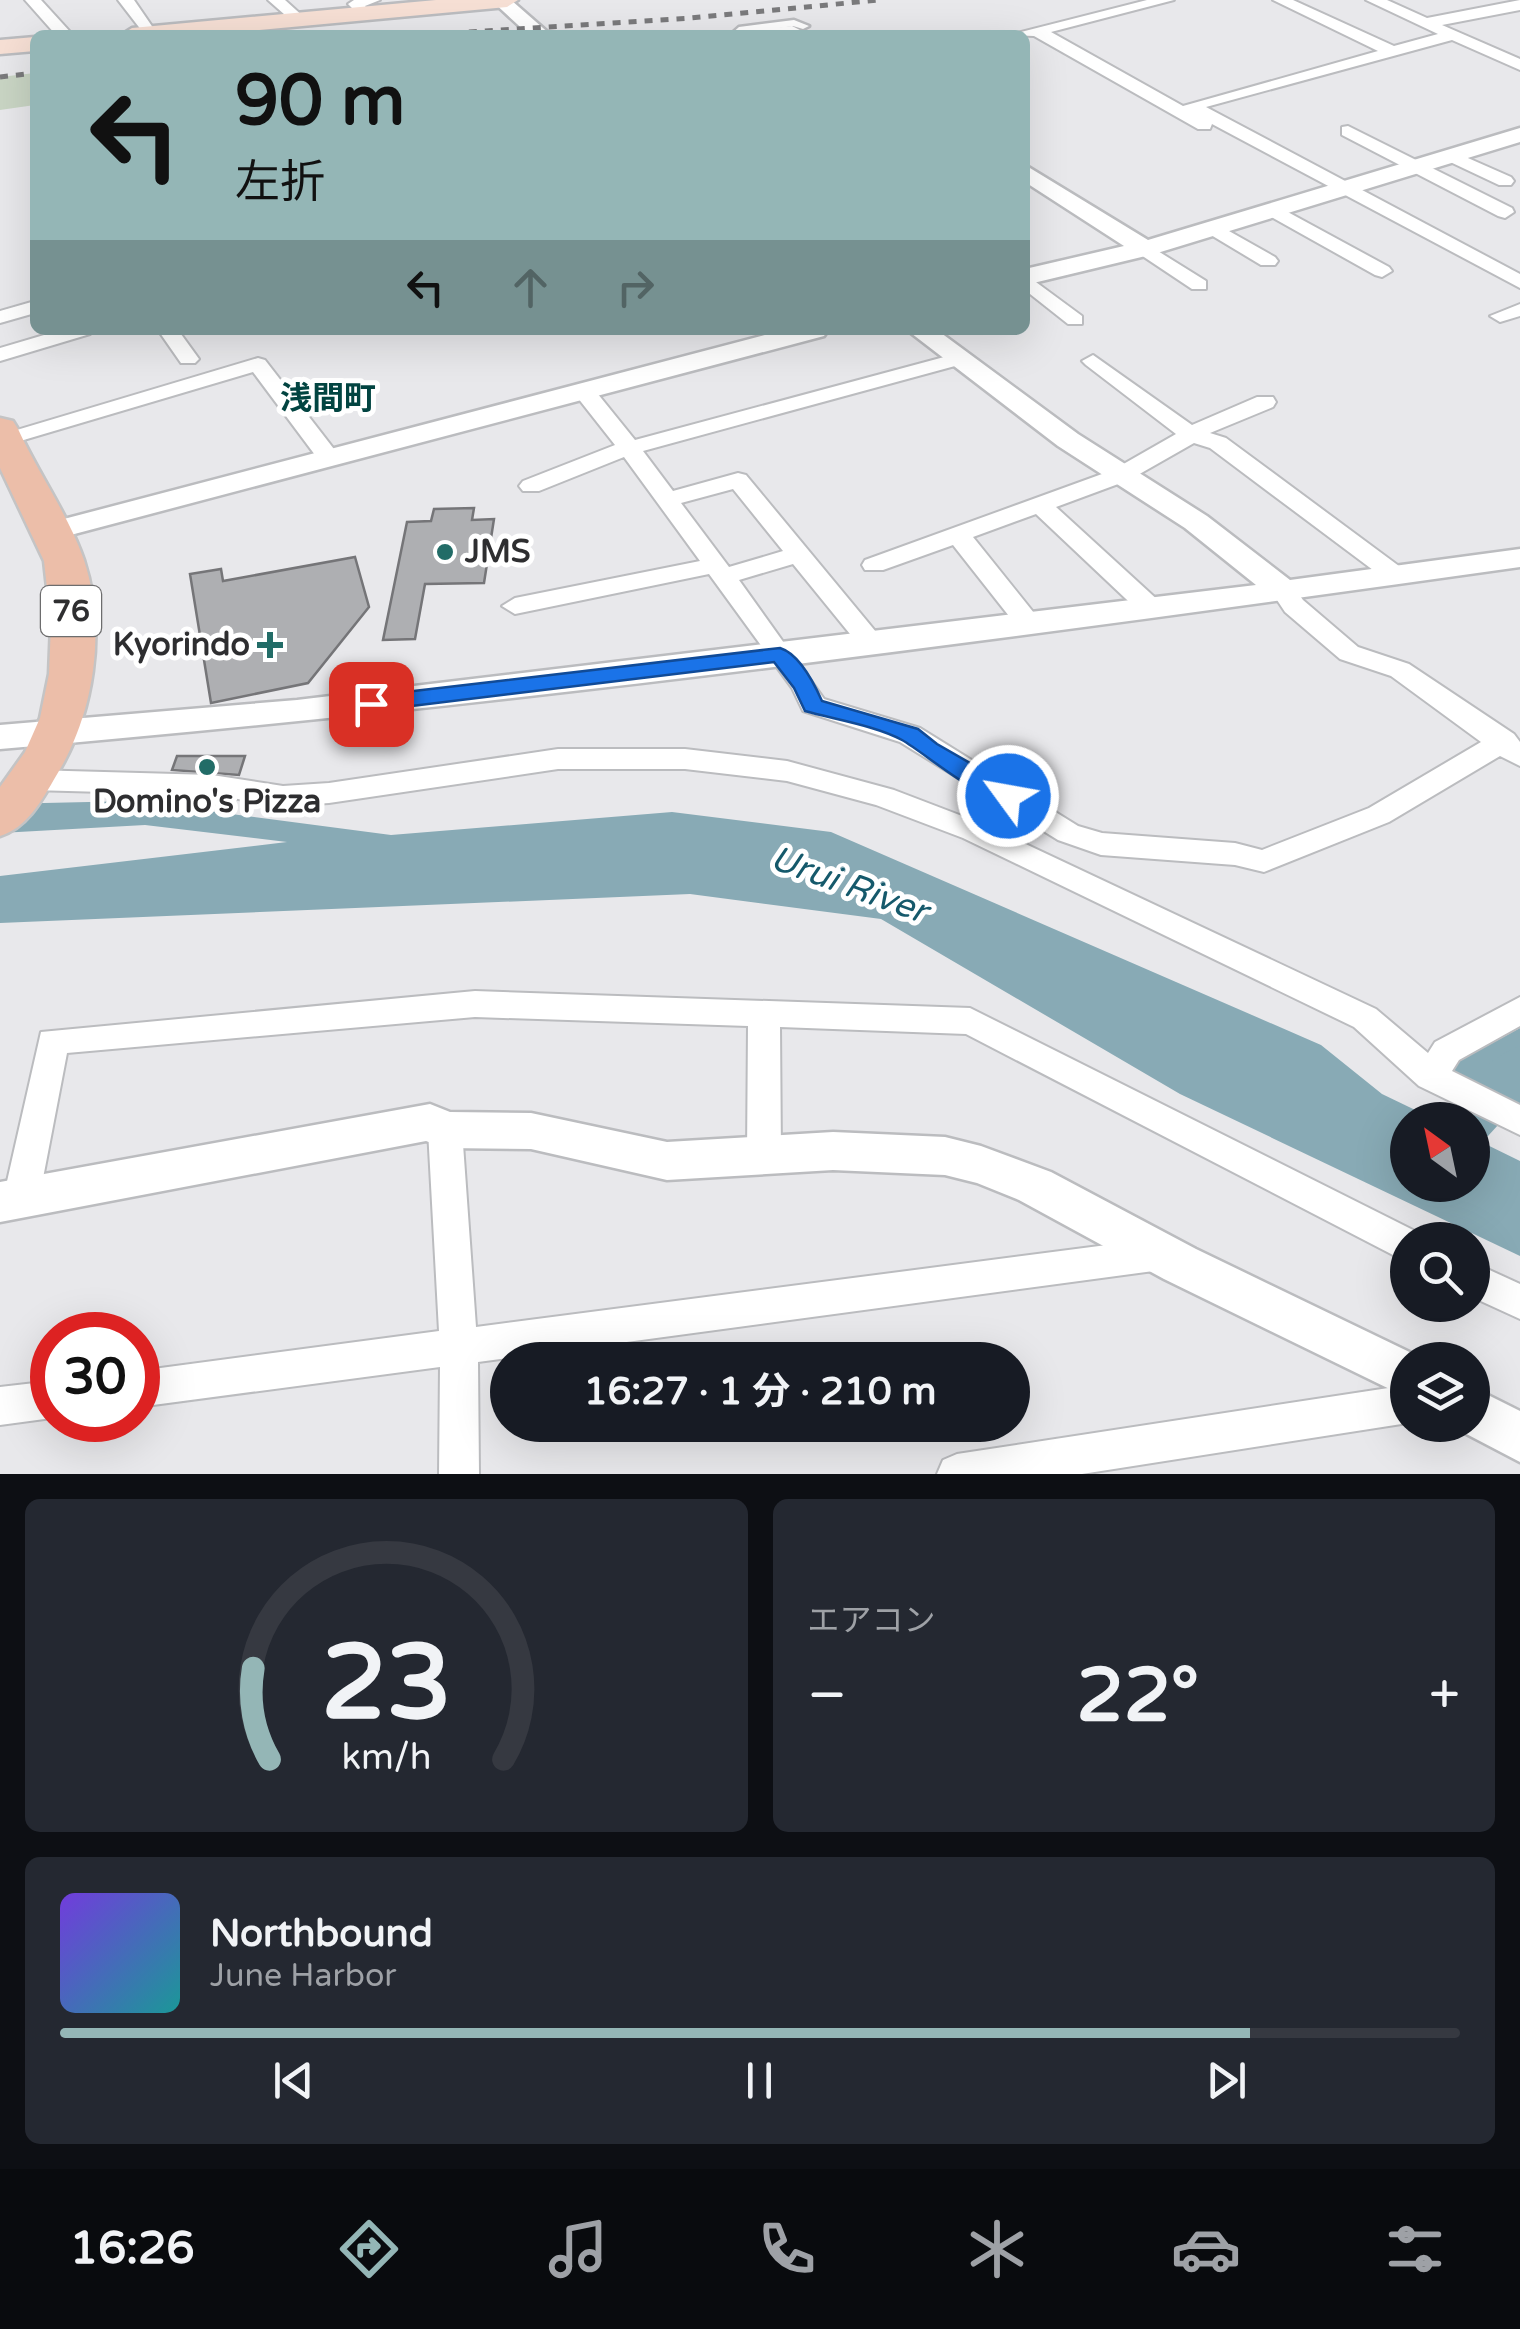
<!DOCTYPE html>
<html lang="ja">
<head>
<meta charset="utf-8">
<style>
	:root { --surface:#171b24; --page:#242831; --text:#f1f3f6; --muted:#9ea1a6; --line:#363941; --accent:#94b6b6 }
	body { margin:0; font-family:"Varela Round","Noto Sans JP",sans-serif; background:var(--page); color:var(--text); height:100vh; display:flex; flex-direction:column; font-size:38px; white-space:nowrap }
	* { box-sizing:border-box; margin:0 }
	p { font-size:32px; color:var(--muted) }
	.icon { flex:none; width:55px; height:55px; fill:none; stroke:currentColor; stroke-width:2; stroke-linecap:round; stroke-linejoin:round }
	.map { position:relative; height:1474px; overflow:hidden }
	.drawer { display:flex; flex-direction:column; gap:25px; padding:25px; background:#0d0f14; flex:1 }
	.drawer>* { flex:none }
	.hud { position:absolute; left:30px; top:30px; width:1000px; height:305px; border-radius:15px; box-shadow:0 10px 40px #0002; background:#94b6b6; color:#111; overflow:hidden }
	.needle { width:65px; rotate:327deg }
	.buttons { position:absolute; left:1390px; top:1102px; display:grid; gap:20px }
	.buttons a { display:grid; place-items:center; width:100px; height:100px; border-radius:50%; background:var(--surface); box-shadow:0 10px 40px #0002; font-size:50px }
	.speed { position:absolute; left:30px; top:1312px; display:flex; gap:20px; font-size:50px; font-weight:700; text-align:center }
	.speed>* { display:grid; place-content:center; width:130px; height:130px; border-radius:50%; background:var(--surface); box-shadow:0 10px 40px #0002; line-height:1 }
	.speed .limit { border:15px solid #d22; background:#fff; color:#111 }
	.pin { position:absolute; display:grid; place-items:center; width:85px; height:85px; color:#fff; margin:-42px; border-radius:20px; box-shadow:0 5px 15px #0006 }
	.me { position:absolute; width:110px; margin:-55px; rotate:302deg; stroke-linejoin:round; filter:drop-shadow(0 0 8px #0008) }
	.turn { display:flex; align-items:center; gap:35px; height:210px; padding:0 40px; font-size:45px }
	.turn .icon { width:130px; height:130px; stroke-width:2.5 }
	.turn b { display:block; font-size:70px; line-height:85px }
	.lanes { display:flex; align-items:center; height:95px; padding:0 40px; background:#0003; justify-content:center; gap:50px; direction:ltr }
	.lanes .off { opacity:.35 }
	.big { font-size:75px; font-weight:700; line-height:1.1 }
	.drawer .widget { flex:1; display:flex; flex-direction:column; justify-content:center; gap:15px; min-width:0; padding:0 35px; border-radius:15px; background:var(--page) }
	.drawer .dial { align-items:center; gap:0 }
	.dial svg { height:260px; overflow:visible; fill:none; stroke:var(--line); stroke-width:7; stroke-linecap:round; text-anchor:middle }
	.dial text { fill:var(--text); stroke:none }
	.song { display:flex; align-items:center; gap:30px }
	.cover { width:120px; height:120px; border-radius:15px; background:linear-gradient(135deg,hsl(260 70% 55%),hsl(180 70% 35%)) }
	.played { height:10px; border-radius:5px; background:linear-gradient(90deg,var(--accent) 85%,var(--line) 85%) }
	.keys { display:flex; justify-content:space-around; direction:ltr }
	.heat { display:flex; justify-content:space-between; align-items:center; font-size:55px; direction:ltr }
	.drawer .tiles { flex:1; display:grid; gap:25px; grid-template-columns:1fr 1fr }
	.widget:last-child { grid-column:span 2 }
	.trip { position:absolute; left:490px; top:1342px; width:540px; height:100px; border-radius:50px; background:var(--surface); box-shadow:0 10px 40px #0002; font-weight:700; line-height:100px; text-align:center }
	.menu { display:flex; height:160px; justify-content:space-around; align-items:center; background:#090b0e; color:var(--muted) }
	.menu .icon { width:70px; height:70px }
	.menu .on { color:var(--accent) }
	.menu b { font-size:45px; color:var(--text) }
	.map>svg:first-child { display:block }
	.green { fill:#c9d5c4 }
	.water { fill:#88aab5 }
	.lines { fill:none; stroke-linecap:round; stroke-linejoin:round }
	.river { fill:#88aab5; fill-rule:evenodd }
	.building { fill:#aeafb2; stroke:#757578; stroke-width:2.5 }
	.pedestrian-casing { stroke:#bbbcbf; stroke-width:5 }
	.minor-casing { stroke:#bbbcbf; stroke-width:4 }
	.tertiary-casing { stroke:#bbbcbf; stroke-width:5 }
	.secondary-casing { stroke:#bbbcbf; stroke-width:5 }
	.primary-casing { stroke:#c4c4c5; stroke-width:5 }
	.pedestrian { fill:#fff; fill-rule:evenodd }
	.minor { fill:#fff; fill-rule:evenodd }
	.tertiary { fill:#fff; fill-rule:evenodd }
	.secondary { fill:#f6dfd4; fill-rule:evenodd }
	.primary { fill:#ecbea9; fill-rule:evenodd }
	.rail { stroke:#7a7a7c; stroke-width:5; stroke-dasharray:8 8; stroke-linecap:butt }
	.route { fill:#1a73e8; stroke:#114b97; stroke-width:2.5 }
	.poi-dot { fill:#226c67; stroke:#fff; stroke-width:4 }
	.labels { text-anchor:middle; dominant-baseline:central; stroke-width:10; stroke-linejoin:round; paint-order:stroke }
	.shield { fill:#fff; stroke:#6d6d6e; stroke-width:2.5 }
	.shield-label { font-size:30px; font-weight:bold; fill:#2e2e30 }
	.far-quarter-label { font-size:32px; font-weight:bold; fill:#024441; stroke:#fff }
	.poi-label { font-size:32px; font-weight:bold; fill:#2e2e30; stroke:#fff; text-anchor:start }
	.water-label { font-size:35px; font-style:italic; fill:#15596b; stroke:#fff }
</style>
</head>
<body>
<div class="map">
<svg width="1520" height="1474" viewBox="0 0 1520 1474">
	<rect width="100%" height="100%" fill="#e8e8eb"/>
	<path class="green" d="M35 73V105L0 110V77Z"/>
	<path class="water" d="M133 801 391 835 672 812 831 832 1321 1045 1382 1094 1436 1120H1408V1185H1472L1473 1138 1520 1161V1256L1180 1094 881 919 690 894 0 923V876L287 842 145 825 0 833V804Z
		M1520 1028V1113L1431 1076Z"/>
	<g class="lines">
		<path class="river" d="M1520 1046V1101L1488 1136 1472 1141V1120H1443C1457 1091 1490 1056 1520 1046Z"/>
	</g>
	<path class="building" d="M474 508 472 520 494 519 484 583 425 584 415 639 383 640 407 522 431 521 434 509Z
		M355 557 369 607 308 683 211 703 190 574 221 569 223 581Z
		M177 756H245L239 775 172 770Z"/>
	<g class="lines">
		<g class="pedestrian-casing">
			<path id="pedestrian" d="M794 20 809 26 803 29 793 26 730 35 739 27Z"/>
		</g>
		<g class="minor-casing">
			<path id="minor" d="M25 0H41L73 35H56Z
				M118 0H134L158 35H145Z
				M268 0H285L306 19 293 22Z
				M380 0 365 6 370 13 362 18 348 4 354 0Z
				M1147 0H1174L1051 32 1183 106 1378 51 1273 0H1293L1394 46 1438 34 1366 0H1387L1427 18 1520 0V10L1442 25 1520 59V70L1452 40 1206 107 1520 274V288L1212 124 1210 129H1198L1034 36 1009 35Z
				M792 26 810 35H746L754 30Z
				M1348 126 1512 208 1514 212 1505 218 1498 216 1342 135V127Z
				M1452 151 1511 177 1514 181 1511 185H1499L1446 160 1443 156Z
				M1273 204 1389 267 1392 271 1382 277 1375 275 1266 214 1264 210Z
				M1213 222 1275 257 1278 261 1275 265H1261L1206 232V224Z
				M1145 243 1206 281V289H1192L1138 253V245Z
				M1025 274 1082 316V324H1068L1025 290Z
				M35 301V313L0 323V311Z
				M1520 304V316L1500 322 1490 316Z
				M61 330H93L90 334 0 361V348Z
				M158 330H178L199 359 195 363H181Z
				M959 353 966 355 970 359 966 363 643 451 673 491 738 473 746 475 881 638 885 644 881 650H863L793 564 739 580 824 699 920 728 1078 826 1102 833 1235 843 1262 850 1369 808 1481 742 1391 676 1340 659 1285 612 1271 591 1284 583 1293 586 1303 600 1358 647 1409 664 1514 734 1520 742V766L1500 756 1389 822 1264 872 1235 865 1101 855 1058 840 900 742 803 711 792 688 709 574 515 614 502 606 515 598 700 561 624 457 539 491H523L519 486 523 481 615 445 574 393 577 388H593L635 440ZM733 489 783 551 729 567 681 503Z
				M1093 355 1192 425 1257 397H1273L1276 402 1273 407 1210 433 1226 438 1403 569 1406 574 1403 579H1385L1210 448 1194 443 1129 480 1056 507 1161 603 1165 609 1161 615H1143L1036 514 973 537 1038 618 1042 624 1038 630H1020L953 545 883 570H865L862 565 865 560 1113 470 1176 434 1086 365 1082 361Z
				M258 358 265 360 337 453 340 458 337 463H321L253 372 0 447V435Z
				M558 749H685L787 761 894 790 983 824 1376 1009 1428 1053 1435 1042 1520 997V1026L1459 1060 1452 1071 1520 1105V1135L1419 1086 1354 1027 963 838 876 805 787 781 685 769H558L329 803 283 806 212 795 32 790 22 787 18 780 22 773 32 770 212 775 283 786 329 783Z
				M475 991 970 1008 1421 1234 1424 1240H1408V1261L1395 1256 966 1034 780 1027 781 1155 776 1165 764 1170 752 1165 747 1155 748 1026 475 1017 67 1053 39 1199 33 1210 21 1214 9 1210 3 1199 41 1032Z
				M445 1116 457 1120 462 1130 476 1327 1161 1238 1174 1242 1179 1254 1174 1266 1161 1270 478 1362 479 1474H439L440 1367 138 1407V1371L439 1331 428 1130 433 1120Z
				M1472 1262 1520 1284V1319L1472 1297Z
				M52 1381V1418L0 1425V1387Z
				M1408 1385V1423L1082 1474H937L943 1460 957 1454Z"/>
		</g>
		<g class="tertiary-casing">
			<path id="tertiary" d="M491 0H511L551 35H529Z
				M1520 128V142L1154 254 1025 285V269L1124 246 1025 182V165L1148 240Z
				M784 330H828L824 336 63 537H41L37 531 41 525Z
				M907 330H937L1078 434 1207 516 1290 580 1520 549V567C1015 638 508 706 0 749V725L297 700 1256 585 1185 528 1058 446Z
				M430 1104 450 1112 531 1113 667 1142 833 1132 945 1137 981 1146 1051 1172 1196 1249 1426 1360H1408V1398L1164 1279 1019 1200 977 1183 945 1175 833 1170 667 1180 531 1149 445 1148 426 1141 0 1222V1182Z
				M1472 1387 1520 1411V1462L1455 1428 1453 1425H1472Z"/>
		</g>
		<g class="secondary-casing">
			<path id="secondary" d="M436 0H518L507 7 205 35H121L132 28Z
				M35 37V51L0 54V40Z"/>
		</g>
		<g class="primary-casing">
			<path id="primary" d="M0 418 13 421 18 429C38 473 68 514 84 560 107 630 94 715 56 776 42 800 27 828 0 836V787L25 752 40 718 49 674 51 624 44 561 0 468Z"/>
		</g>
		<use href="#pedestrian" class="pedestrian"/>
		<use href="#minor" class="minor"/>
		<use href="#tertiary" class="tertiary"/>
		<use href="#secondary" class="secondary"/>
		<use href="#primary" class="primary"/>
		<path class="rail" d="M421 35 691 18 879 0
			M0 77 35 73"/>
	</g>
	<path class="route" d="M780 648C799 654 814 683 822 701L918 729 937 744 1017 790 1020 796 1017 801C989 810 927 754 902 740 877 726 833 719 805 711L794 688 774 662 371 711 360 704 371 696Z"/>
	<g class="poi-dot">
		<circle cx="445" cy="552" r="10"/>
		<path d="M265 630h10v10h10v10h-10v10h-10v-10h-10v-10h10z"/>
		<circle cx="207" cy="767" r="10"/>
	</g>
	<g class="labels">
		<rect class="shield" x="41" y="586" width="60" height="50" rx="8"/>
		<g class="shield-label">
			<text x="71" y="611">76</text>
		</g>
		<g class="far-quarter-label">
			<text x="328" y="399">浅間町</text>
		</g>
		<g class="poi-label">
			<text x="465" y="552">JMS</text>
			<text x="250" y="645" text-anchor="end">Kyorindo</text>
			<text x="207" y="802" text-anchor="middle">Domino's Pizza</text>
		</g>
		<g class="water-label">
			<text transform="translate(849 885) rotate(20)">Urui River</text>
		</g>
	</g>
</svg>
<div class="buttons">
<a><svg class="needle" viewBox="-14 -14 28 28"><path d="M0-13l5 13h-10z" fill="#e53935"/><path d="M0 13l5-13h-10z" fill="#9ea1a6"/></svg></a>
<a><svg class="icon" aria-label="search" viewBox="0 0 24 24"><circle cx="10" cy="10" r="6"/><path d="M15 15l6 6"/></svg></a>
<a><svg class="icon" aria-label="layers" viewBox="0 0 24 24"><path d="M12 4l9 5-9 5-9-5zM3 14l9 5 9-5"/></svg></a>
</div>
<div class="speed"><div class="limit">30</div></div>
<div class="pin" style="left:371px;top:704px;background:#d93025"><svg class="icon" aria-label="arrive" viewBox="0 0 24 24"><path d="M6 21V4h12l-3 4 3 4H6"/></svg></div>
<svg class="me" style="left:1008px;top:796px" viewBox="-20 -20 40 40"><circle r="17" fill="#1a73e8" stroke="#fff" stroke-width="3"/><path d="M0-11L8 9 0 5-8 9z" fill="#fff"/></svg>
<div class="trip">16:27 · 1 分 · 210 m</div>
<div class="hud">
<div class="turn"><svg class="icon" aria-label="left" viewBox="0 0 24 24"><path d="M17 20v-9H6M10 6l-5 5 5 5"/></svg><div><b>90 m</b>左折</div></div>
<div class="lanes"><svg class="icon" aria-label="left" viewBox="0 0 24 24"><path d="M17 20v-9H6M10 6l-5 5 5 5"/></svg><svg class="icon off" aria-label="ahead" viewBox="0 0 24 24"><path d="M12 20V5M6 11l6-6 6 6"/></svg><svg class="icon off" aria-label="right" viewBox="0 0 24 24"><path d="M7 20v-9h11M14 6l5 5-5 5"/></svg></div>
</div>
</div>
<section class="drawer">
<div class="tiles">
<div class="widget dial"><svg viewBox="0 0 100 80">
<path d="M14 69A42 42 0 1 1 86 69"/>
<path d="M14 69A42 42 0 0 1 9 41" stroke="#94b6b6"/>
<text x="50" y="56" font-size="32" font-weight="700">23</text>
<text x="50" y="72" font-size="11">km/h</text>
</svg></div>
<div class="widget"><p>エアコン</p>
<div class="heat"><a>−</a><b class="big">22°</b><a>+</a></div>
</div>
<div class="widget">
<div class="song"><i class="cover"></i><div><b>Northbound</b><p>June Harbor</p></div></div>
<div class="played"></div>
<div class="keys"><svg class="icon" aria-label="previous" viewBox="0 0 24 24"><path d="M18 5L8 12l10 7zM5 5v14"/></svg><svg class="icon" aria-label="pause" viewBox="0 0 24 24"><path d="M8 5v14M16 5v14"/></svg><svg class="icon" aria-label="next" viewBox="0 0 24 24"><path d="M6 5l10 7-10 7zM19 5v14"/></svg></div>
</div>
</div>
</section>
<nav class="menu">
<b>16:26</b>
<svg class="icon on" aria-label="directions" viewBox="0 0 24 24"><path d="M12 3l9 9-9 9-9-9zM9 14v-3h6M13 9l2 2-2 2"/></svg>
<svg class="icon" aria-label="music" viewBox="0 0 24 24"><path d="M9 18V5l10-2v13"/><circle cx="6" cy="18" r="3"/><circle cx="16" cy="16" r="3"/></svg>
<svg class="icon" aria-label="phone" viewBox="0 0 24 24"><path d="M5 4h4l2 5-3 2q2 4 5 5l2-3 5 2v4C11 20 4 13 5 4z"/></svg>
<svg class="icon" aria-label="climate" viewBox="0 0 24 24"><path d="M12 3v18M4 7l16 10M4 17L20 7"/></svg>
<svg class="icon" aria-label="car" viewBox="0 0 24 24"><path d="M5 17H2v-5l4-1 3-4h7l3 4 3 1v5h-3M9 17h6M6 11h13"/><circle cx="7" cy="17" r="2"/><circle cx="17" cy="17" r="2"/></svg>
<svg class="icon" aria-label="filters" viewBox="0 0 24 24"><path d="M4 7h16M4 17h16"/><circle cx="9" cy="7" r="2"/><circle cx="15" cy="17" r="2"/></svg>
</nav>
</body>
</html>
